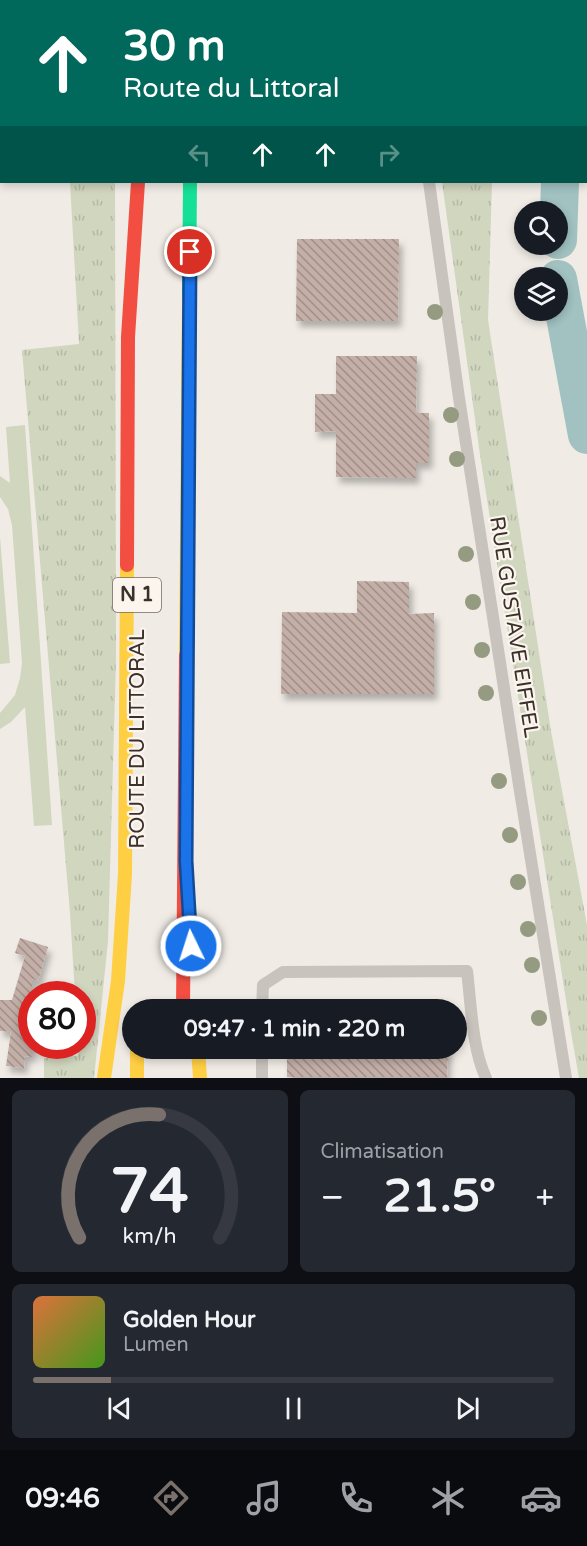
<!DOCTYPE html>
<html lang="fr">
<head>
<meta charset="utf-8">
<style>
	:root { --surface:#171b24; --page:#242831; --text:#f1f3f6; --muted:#9ea1a6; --line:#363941; --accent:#7a716c }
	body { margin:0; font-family:"Varela Round",sans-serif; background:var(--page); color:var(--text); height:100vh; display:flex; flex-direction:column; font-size:22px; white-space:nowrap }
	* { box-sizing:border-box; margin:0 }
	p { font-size:20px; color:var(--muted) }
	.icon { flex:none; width:33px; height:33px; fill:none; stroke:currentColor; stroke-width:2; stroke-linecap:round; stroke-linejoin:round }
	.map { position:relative; height:1078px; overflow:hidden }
	.details { display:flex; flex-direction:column; gap:12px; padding:12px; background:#0d0f14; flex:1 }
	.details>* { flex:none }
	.hud { position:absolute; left:0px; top:0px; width:588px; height:183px; box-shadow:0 3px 9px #0003; background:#00695c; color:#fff; overflow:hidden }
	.buttons { position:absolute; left:514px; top:201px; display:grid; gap:12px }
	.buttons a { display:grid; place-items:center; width:54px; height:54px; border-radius:50%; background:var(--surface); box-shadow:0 3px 9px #0003; font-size:30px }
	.speed { position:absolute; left:18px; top:981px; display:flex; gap:12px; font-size:30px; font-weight:700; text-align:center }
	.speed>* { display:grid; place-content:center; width:78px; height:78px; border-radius:50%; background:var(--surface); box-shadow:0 3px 9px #0003; line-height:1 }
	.speed .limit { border:9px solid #d22; background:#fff; color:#111 }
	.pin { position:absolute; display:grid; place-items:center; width:51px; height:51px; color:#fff; margin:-26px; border:3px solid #fff; border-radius:50%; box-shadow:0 2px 6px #0007 }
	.me { position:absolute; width:66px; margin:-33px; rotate:356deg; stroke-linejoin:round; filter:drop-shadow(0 0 4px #0008) }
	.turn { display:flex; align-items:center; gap:21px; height:126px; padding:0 24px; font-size:27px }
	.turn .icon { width:78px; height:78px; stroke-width:2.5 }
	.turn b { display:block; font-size:42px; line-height:51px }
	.lanes { display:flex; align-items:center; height:57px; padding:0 24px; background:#0003; justify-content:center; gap:30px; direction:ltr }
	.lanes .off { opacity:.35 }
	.big { font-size:45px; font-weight:700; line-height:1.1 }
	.details .tile { flex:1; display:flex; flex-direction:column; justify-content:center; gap:9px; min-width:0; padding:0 21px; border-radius:9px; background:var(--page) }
	.details .dial { align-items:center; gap:0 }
	.dial svg { height:156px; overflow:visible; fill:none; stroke:var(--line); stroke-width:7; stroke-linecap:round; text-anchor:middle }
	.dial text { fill:var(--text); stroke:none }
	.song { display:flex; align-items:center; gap:18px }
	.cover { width:72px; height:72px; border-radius:9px; background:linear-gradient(135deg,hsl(20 70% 55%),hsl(100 70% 35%)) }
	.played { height:6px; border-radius:3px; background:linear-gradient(90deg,var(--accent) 15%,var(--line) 15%) }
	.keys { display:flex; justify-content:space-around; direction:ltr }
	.heat { display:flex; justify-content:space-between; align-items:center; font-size:33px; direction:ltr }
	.details .tiles { flex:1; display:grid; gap:12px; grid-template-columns:1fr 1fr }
	.tile:last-child { grid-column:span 2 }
	.trip { position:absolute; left:122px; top:999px; width:345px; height:60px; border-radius:30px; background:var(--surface); box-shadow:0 3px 9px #0003; font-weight:700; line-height:60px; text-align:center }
	.tab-bar { display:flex; height:96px; justify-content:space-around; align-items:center; background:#090b0e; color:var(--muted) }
	.tab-bar .icon { width:42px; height:42px }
	.tab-bar .active { color:var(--accent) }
	.tab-bar b { font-size:27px; color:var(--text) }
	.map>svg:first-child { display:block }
	.grass { fill:url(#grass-tufts) }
	.pitch { fill:#d1d6bf }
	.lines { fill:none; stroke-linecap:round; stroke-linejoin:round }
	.river { stroke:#a1c2c1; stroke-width:38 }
	.building { fill:url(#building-back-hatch); filter:url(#shadow) }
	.lane { stroke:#c9c3be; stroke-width:12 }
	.fast { stroke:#16e098; stroke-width:14 }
	.slow { stroke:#ffcf43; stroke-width:14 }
	.jam { stroke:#f24e42; stroke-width:14 }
	.tree { fill:#959b80 }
	.route-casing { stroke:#114b97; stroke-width:15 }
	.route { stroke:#1a73e8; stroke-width:10 }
	.labels { text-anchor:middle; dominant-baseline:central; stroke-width:4.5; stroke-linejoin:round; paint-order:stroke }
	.shield { fill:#fbf5ee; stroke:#756b66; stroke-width:1.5 }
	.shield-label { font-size:20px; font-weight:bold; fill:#3b302b }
	.street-label { font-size:21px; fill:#3b302b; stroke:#fbf5ee }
</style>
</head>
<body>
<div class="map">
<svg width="587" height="1078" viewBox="0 0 587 1078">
	<defs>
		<pattern id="grass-tufts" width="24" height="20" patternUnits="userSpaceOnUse" patternTransform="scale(1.5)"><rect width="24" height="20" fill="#d1d6bf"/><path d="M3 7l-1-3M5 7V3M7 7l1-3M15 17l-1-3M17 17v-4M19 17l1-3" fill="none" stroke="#b4b8a4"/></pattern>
		<pattern id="building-back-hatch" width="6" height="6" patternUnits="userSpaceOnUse" patternTransform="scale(1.5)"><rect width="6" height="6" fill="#c3afa7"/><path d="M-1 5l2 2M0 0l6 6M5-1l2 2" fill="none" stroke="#a08f88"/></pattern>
		<filter id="shadow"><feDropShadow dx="3.5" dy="6" stdDeviation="3" flood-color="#0004"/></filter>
	</defs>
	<rect width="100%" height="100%" fill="#f0ebe5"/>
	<path class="grass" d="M70 182H115L116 659 108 941 94 1078H44V1058L78 1056V1046H82V994H75L70 913 22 350 79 344Z
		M442 182H492L488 320 551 731 587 925V1078H579L571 1032 480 455Z"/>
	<path class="pitch" d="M25 425 52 825 34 826 25 707 11 722 0 729V713L15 695 20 678 22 663 12 525 8 509 0 497V476L10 483 6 427Z
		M0 537 10 663 0 664Z"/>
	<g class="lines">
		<path class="river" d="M569 2V0
			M558 240 560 182
			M558 279 587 435"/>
	</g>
	<path class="building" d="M297 239H399L398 321H296Z
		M336 356H417L416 413H429V463H416V478L336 477V431L315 432V394H336Z
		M357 581 409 582V614L434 613V694H281L282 612 357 613Z
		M20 938 48 947 38 981 32 979V1057L25 1056 24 1068 6 1066 11 1032 0 1031V1000H12L25 956 15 953Z
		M287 1048H448L447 1077H287Z"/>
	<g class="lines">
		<path class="lane" d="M404 0V2
			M429 182 459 398 519 785 566 1078
			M262 1010 263 985 283 972 467 971C471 1003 472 1049 486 1078
			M262 1078V1048"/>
		<path class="fast" d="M189 300 190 182"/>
		<path class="slow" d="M145 0V2
			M186 655 189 300
			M137 1048V1078
			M198 1048 200 1078
			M104 1078 118 981 125 874 127 565"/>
		<path class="jam" d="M192 0V2
			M127 565 128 337 138 182
			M183 1010 186 655"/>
	</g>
	<g class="tree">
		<circle cx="435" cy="312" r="8"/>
		<circle cx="451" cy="415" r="8"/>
		<circle cx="457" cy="459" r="8"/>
		<circle cx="466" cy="554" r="8"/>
		<circle cx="473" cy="602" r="8"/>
		<circle cx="482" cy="650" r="8"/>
		<circle cx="486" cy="693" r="8"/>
		<circle cx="499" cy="781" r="8"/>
		<circle cx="510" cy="835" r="8"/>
		<circle cx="518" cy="882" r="8"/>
		<circle cx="528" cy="929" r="8"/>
		<circle cx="532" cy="965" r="8"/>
		<circle cx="539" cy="1018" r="8"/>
	</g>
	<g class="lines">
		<g class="route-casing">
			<path id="route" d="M190 252 186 861 191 946"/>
		</g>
		<use href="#route" class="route"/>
	</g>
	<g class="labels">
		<rect class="shield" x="113" y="578" width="48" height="34" rx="4.5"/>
		<g class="shield-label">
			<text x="137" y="595">N 1</text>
		</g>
		<g class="street-label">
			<text transform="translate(514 627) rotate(81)">RUE GUSTAVE EIFFEL</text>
			<text transform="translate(137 739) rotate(-90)">ROUTE DU LITTORAL</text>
		</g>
	</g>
</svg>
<div class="buttons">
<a><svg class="icon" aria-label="search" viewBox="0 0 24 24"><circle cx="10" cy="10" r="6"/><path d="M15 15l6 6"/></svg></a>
<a><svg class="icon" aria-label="layers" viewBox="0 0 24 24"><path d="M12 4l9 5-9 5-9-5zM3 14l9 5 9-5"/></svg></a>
</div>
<div class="speed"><div class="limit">80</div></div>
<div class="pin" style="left:190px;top:252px;background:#d93025"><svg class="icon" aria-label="arrive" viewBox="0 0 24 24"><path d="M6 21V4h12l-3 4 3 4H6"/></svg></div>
<svg class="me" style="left:191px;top:946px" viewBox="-20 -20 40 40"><circle r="17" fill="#1a73e8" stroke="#fff" stroke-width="3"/><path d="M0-11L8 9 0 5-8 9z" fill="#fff"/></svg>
<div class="trip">09:47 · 1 min · 220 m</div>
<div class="hud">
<div class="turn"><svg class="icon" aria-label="ahead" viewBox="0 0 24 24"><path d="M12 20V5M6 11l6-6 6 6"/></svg><div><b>30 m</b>Route du Littoral</div></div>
<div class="lanes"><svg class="icon off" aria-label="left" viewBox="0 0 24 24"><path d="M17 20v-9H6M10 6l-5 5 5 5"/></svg><svg class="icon" aria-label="ahead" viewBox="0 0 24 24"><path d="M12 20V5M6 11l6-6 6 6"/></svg><svg class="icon" aria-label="ahead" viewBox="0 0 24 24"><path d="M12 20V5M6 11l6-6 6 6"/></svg><svg class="icon off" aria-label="right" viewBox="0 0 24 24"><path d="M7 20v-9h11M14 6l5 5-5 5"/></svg></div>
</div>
</div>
<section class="details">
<div class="tiles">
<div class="tile dial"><svg viewBox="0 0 100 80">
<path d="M14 69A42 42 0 1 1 86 69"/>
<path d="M14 69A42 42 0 0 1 55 6" stroke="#7a716c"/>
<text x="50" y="56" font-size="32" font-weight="700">74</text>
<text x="50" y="72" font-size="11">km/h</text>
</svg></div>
<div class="tile"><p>Climatisation</p>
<div class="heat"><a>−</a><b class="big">21.5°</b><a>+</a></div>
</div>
<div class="tile">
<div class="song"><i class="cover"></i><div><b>Golden Hour</b><p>Lumen</p></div></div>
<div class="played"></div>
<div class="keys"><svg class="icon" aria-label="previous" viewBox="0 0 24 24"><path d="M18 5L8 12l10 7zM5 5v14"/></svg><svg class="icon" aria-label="pause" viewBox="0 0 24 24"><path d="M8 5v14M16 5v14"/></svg><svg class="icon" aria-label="next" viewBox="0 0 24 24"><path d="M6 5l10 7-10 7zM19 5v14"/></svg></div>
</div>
</div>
</section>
<nav class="tab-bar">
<b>09:46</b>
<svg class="icon active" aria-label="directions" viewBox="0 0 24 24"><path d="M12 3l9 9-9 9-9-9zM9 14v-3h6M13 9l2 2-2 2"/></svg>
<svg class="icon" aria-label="music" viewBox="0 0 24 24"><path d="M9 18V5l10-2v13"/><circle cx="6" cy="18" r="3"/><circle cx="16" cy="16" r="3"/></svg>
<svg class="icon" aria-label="phone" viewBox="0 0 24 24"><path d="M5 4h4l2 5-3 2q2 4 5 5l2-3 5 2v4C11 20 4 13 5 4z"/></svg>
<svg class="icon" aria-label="climate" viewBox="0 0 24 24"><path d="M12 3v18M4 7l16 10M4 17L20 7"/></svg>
<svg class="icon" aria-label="car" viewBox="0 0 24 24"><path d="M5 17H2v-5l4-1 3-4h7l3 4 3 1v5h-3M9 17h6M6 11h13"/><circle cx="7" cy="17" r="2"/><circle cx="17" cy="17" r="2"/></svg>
</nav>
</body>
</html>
